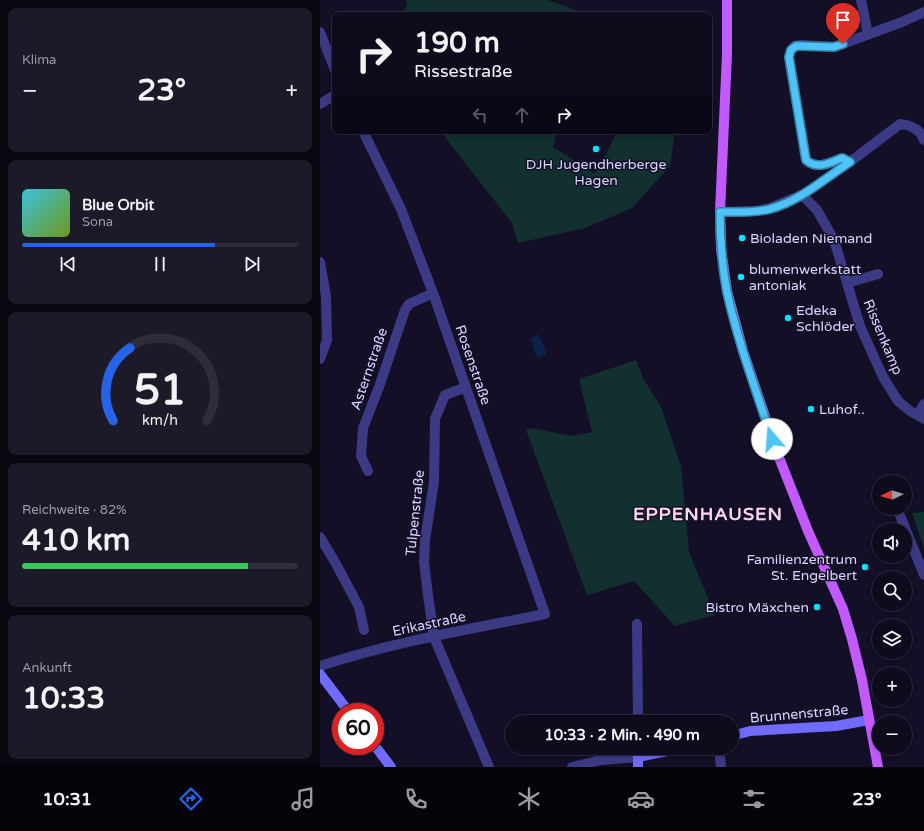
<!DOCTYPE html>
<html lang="de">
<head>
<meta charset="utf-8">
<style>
	:root { --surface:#0e0b1c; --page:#1c1929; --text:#f1f3f6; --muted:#9b9ba3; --line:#2e2b3b; --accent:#2563eb }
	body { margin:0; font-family:"Varela Round",sans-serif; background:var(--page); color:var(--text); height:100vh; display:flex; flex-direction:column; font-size:15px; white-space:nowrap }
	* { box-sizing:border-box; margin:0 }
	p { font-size:13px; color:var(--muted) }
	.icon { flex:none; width:22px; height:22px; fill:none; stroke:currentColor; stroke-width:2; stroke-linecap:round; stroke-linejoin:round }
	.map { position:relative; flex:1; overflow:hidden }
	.drawer { display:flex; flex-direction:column; gap:8px; padding:8px; background:#08060f; width:320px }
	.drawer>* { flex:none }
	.hud { position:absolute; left:12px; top:12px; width:380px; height:122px; border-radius:8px; box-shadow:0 2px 6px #0003,0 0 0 1px var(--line); background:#0e0b1c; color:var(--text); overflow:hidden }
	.needle { width:26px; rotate:265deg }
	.buttons { position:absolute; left:552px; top:475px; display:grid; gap:8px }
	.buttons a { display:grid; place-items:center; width:40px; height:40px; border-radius:50%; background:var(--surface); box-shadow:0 2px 6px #0003,0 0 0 1px var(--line); font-size:20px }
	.speed { position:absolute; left:12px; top:703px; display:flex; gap:8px; font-size:20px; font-weight:700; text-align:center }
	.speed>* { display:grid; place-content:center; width:52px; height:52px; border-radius:50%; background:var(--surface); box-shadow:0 2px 6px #0003,0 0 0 1px var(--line); line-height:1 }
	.speed .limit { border:6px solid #d22; background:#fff; color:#111 }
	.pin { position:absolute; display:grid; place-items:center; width:34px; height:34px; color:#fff; margin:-41px -17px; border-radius:50% 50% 50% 0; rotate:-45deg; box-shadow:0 0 4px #0007 }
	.pin .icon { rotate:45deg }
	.me { position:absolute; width:44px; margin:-22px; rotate:342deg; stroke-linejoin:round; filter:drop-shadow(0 0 3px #0008) }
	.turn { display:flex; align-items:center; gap:14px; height:84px; padding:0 16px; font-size:18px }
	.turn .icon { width:52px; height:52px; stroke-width:2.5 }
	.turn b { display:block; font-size:28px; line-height:34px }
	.lanes { display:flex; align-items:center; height:38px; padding:0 16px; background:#0003; justify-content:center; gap:20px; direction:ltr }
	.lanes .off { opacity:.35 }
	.big { font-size:30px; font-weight:800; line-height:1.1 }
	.drawer .tile { flex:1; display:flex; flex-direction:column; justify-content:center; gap:6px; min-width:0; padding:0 14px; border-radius:8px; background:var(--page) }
	.drawer .dial { align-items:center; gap:0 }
	.dial svg { height:104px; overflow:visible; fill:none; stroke:var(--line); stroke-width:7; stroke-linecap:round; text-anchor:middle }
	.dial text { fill:var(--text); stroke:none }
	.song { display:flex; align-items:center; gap:12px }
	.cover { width:48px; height:48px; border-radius:6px; background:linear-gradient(135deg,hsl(190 70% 55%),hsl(80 70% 35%)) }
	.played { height:4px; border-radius:2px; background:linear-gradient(90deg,var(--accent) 70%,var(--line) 70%) }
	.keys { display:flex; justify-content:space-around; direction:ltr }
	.heat { display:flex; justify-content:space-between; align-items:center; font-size:22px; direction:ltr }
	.charge { height:6px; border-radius:3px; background:linear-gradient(90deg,#34c759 82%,var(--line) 0) }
	.trip { position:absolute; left:185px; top:715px; width:234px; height:40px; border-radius:20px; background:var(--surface); box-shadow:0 2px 6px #0003,0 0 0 1px var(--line); font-weight:800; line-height:40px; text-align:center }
	.tabs { display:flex; height:64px; justify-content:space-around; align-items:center; background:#06040b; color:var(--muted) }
	.tabs .icon { width:28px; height:28px }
	.tabs .on { color:var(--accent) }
	.tabs b { font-size:18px; color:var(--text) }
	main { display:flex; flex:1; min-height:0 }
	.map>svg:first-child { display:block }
	.green { fill:#12302f }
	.water { fill:#0c2248 }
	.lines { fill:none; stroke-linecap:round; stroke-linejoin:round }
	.street { stroke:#3d3a85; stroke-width:10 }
	.secondary { stroke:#6f6bff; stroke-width:10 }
	.primary { stroke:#c25bff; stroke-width:10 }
	.route-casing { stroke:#337fa1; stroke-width:10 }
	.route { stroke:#4fc3f7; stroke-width:7 }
	.poi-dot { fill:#00e5ff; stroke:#130f26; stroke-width:1.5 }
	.labels { text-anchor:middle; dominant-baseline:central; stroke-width:3; stroke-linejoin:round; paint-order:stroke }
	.poi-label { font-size:14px; fill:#d9d4ff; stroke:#130f26; text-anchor:start }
	.street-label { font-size:14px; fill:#d9d4ff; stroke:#130f26 }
	.district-label { font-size:18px; font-weight:bold; letter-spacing:1px; fill:#ffd6f0; stroke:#130f26 }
</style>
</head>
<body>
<main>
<section class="drawer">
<div class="tile"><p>Klima</p>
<div class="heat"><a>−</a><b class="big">23°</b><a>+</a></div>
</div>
<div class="tile">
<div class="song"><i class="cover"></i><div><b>Blue Orbit</b><p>Sona</p></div></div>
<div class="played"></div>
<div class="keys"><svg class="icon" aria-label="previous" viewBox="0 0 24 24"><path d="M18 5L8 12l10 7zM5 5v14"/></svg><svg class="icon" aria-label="pause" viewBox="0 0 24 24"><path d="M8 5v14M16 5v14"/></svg><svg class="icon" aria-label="next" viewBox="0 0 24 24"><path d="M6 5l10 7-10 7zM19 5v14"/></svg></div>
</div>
<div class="tile dial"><svg viewBox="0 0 100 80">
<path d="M14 69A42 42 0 1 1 86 69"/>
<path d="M14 69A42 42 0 0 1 27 13" stroke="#2563eb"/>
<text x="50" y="56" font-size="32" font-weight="700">51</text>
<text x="50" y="72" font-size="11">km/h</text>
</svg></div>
<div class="tile"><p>Reichweite · 82%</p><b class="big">410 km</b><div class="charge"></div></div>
<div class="tile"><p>Ankunft</p><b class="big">10:33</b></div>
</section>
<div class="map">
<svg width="604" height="767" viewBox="0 0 604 767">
	<rect width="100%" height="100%" fill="#130f26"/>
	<path class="green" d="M86 0H228L261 12 346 15H80L87 5Z
		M120 131H237L233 147 275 174 298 131H355L350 166 312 208 265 228 198 243 192 223Z
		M316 360 324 380 341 407 361 466 369 552 395 615 355 626 314 581 267 595 206 430 212 428 251 436 272 432 259 379Z
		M604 512V548L592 513Z"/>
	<path class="water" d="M218 335C222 342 227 347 226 356L222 355 218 359 214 349 211 338Z"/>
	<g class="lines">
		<path class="street" d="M541 0 548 34
			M0 32 15 70
			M0 104 15 95
			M530 162 522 158C510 163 497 170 486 160L469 57 471 50 475 46 481 45 514 47 582 22 604 12
			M482 195 497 210 514 240 540 326 563 377 578 401 590 411 604 419
			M400 212 438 211 450 208 482 195 530 162 580 124C591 125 600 129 604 140
			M0 262 6 296 7 340 0 359
			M527 283 558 274
			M146 387 125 395 115 419 114 482 105 540 104 562 108 595 114 637 169 767
			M598 415 604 404
			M48 471 41 456 43 428 59 387 85 310 89 304 113 293
			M577 508 604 575
			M0 537 15 562 39 607 44 630
			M317 624 318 722
			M0 666C73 642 150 629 225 614L113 293 81 209 43 131
			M399 748 401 767
			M252 767 281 760 318 757V748"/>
		<path class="secondary" d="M0 674 29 712
			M412 736 430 731 516 726 549 720
			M55 746 71 767
			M318 767V757L361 748"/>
		<path class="primary" d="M407 0V54L400 212 401 249 407 291 423 351 458 455 488 531 523 609 532 639 542 680 558 767"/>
	</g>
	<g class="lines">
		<g class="route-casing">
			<path id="route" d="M452 439C436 390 418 342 407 292 402 266 400 239 400 212 416 212 434 213 450 209 480 201 504 179 530 162L522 158C510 163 497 170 486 160L469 57 471 50 476 46H481L514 47 523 44"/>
		</g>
		<use href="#route" class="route"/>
	</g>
	<g class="poi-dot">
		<circle cx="276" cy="149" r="4"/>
		<circle cx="422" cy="238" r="4"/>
		<circle cx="421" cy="277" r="4"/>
		<circle cx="468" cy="318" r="4"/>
		<circle cx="491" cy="409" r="4"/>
		<circle cx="545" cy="567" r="4"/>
		<circle cx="497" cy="607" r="4"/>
	</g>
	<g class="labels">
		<g class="poi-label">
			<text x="276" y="164" text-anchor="middle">DJH Jugendherberge<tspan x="276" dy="16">Hagen</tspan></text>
			<text x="430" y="238">Bioladen Niemand</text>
			<text x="429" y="269">blumenwerkstatt<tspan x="429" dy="16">antoniak</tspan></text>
			<text x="476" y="310">Edeka<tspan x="476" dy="16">Schlöder</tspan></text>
			<text x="499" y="409">Luhof..</text>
			<text x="537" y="559" text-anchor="end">Familienzentrum<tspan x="537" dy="16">St. Engelbert</tspan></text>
			<text x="489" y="607" text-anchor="end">Bistro Mäxchen</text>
		</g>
		<g class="street-label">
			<text transform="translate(563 337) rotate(67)">Rissenkamp</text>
			<text transform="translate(153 365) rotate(71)">Rosenstraße</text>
			<text transform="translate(49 369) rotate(-71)">Asternstraße</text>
			<text transform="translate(95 513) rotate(-84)">Tulpenstraße</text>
			<text transform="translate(109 624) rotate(-12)">Erikastraße</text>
			<text transform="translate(479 714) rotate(-5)">Brunnenstraße</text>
		</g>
		<g class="district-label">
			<text x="388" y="514">EPPENHAUSEN</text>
		</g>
	</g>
</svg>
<div class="buttons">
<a><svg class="needle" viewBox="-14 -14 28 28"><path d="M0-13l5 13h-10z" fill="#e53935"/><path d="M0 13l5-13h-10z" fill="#9b9ba3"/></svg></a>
<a><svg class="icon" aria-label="sound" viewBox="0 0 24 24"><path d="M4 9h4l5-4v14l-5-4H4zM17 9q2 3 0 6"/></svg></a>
<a><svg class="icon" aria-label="search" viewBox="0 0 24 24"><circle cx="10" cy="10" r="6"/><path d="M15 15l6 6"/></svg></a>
<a><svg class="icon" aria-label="layers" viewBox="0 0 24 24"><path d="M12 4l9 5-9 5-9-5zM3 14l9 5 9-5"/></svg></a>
<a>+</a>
<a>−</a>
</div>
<div class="speed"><div class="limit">60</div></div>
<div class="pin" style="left:523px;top:44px;background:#d93025"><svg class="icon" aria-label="arrive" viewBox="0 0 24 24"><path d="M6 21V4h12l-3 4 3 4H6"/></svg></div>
<svg class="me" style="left:452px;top:439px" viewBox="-20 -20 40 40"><circle r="19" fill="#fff"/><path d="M0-13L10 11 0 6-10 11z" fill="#4fc3f7"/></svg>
<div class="trip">10:33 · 2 Min. · 490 m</div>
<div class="hud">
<div class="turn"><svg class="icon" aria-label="right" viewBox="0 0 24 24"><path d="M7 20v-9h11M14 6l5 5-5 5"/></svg><div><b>190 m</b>Rissestraße</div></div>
<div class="lanes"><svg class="icon off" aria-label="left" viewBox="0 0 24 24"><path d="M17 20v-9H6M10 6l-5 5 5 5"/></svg><svg class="icon off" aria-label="ahead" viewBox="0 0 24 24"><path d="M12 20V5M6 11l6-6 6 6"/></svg><svg class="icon" aria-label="right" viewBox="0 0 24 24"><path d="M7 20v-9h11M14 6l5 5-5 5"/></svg></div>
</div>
</div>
</main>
<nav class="tabs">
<b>10:31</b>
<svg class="icon on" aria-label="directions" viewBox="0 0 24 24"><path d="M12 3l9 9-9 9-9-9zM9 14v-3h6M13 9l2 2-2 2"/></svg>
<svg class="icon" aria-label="music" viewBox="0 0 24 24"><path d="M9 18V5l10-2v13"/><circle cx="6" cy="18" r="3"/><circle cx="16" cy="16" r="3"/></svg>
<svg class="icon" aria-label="phone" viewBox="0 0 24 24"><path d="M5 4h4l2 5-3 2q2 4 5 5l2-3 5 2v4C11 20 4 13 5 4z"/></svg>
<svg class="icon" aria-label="climate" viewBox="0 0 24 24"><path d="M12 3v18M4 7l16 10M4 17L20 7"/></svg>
<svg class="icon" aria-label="car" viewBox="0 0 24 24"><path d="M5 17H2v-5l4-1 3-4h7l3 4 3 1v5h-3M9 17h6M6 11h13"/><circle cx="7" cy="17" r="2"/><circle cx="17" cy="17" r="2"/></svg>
<svg class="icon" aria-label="filters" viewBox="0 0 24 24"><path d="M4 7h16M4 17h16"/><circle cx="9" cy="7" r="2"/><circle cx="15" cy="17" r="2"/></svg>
<b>23°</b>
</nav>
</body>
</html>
